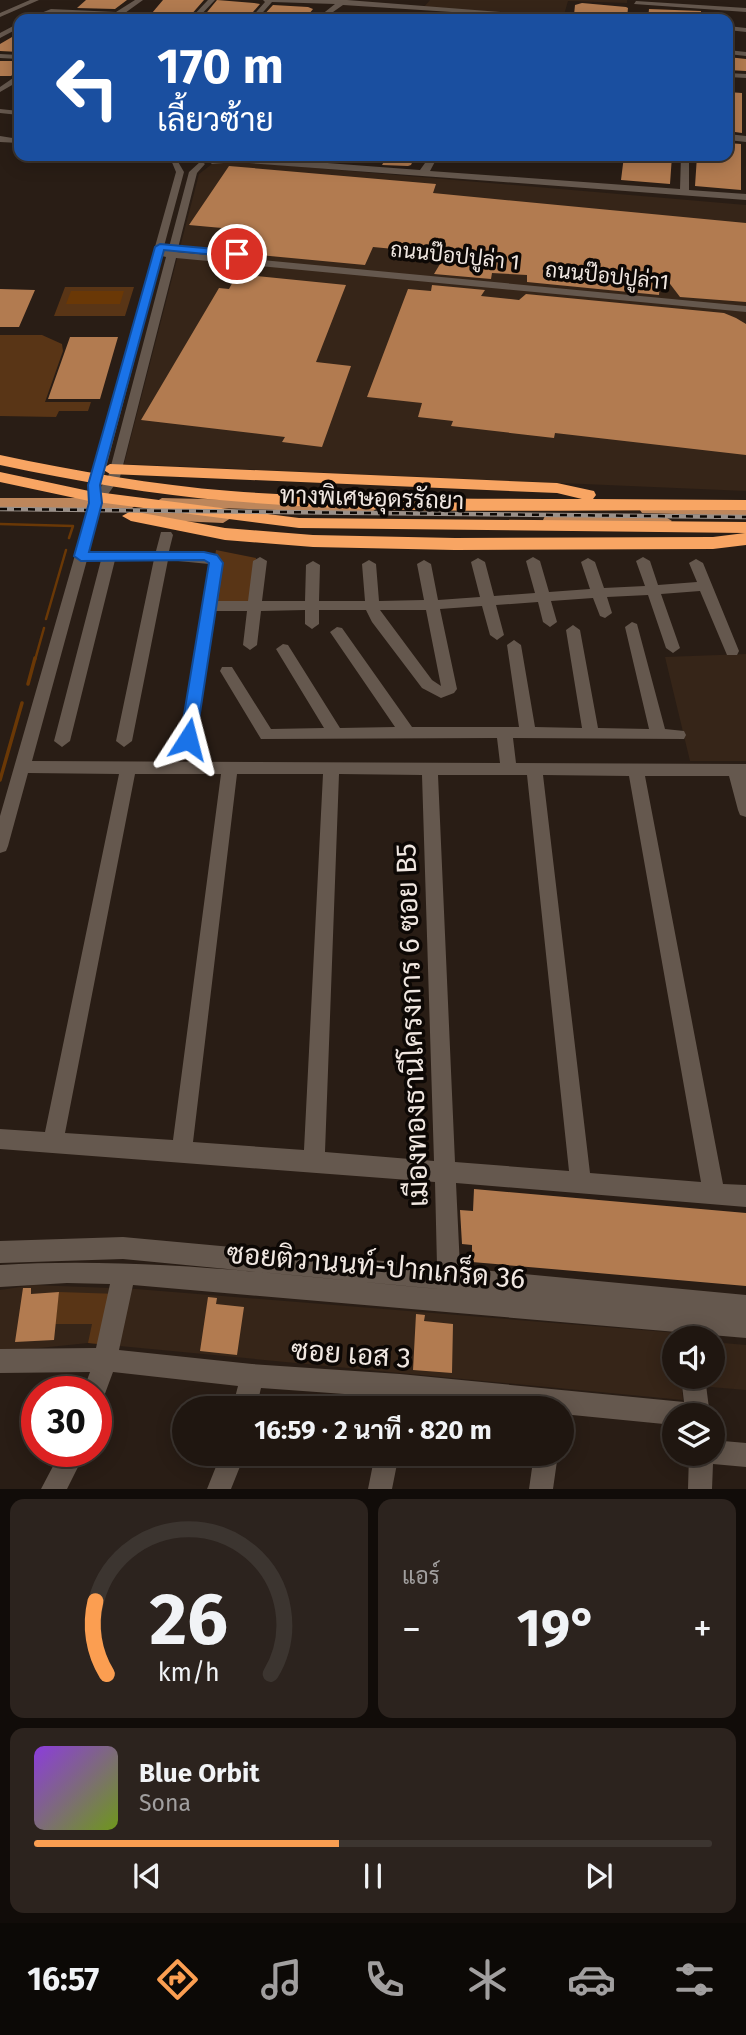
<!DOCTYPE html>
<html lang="th">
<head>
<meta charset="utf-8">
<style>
	:root { --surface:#1f1610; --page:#2c231e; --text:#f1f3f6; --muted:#a19f9f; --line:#3c3530; --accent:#fb9e51 }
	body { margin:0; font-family:"Fira Sans",Sarabun,sans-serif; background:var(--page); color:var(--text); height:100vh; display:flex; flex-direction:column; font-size:26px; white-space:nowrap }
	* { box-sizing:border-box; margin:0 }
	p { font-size:23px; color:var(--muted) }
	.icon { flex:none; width:38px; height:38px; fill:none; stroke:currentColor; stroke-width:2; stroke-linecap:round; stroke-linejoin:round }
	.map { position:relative; height:1489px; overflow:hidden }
	.panel { display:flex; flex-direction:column; gap:10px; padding:10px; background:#110c09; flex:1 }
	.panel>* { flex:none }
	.banner { position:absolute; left:14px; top:14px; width:719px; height:147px; border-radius:14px; box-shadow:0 4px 18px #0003,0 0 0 2px var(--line); background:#1a4fa0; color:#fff; overflow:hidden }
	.tools { position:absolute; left:662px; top:1326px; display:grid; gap:14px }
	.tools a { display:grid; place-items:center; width:63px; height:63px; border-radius:50%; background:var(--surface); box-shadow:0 4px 18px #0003,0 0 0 2px var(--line); font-size:35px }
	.speed { position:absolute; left:21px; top:1376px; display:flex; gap:14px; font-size:35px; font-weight:700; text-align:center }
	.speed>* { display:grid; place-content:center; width:91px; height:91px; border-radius:50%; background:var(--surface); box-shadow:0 4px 18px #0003,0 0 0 2px var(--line); line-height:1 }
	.speed .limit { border:10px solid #d22; background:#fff; color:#111 }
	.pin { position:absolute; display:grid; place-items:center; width:60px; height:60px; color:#fff; margin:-30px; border:4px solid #fff; border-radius:50%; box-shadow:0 2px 7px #0007 }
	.me { position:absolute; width:77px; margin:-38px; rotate:9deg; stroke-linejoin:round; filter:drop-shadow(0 0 5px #0008) }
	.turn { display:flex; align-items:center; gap:24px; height:147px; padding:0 28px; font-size:32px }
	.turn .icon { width:91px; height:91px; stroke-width:2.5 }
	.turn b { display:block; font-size:49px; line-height:60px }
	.big { font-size:52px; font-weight:700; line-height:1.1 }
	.panel .tile { flex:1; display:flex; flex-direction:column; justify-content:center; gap:10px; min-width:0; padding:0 24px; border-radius:14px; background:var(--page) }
	.panel .dial { align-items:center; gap:0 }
	.dial svg { height:182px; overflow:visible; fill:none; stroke:var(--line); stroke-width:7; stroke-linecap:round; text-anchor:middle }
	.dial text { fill:var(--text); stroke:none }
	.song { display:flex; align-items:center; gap:21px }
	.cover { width:84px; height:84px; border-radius:10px; background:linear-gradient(135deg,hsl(270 70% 55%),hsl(80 70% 35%)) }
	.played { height:7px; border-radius:4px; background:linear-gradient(90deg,var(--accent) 45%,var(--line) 45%) }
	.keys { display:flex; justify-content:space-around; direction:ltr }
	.heat { display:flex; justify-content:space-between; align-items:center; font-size:38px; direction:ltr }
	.panel .tiles { flex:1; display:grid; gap:10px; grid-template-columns:1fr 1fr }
	.tile:last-child { grid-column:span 2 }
	.trip { position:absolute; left:172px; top:1396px; width:402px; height:70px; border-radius:35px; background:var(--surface); box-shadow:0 4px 18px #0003,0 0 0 2px var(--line); font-weight:700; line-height:70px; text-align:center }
	.dock { display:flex; height:112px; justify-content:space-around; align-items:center; background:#0c0906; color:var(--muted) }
	.dock .icon { width:49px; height:49px }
	.dock .active { color:var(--accent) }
	.dock b { font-size:32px; color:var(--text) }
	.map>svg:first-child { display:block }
	.built { fill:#362518 }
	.green { fill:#593516 }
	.water { fill:#6a3806 }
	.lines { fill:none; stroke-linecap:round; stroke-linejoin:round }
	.stream-far1 { stroke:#6a3806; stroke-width:2.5 }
	.stream { stroke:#6a3806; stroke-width:3.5 }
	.building { fill:#b27b50 }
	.minor { fill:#65584e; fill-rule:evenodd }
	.major { fill:#bd865b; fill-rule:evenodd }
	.highway { fill:#f8a563; fill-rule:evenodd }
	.rail-casing { stroke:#9a9089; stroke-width:4.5 }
	.rail { stroke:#0d0805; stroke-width:2.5; stroke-dasharray:7; stroke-linecap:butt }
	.route { fill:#1a73e8; stroke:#114b97; stroke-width:2 }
	.labels { text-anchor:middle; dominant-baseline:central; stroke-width:7; stroke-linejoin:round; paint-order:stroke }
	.far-street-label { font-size:21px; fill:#f0e7e1; stroke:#0d0805 }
	.street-label { font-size:24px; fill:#f0e7e1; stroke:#0d0805 }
	.near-street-label { font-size:28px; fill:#f0e7e1; stroke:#0d0805 }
</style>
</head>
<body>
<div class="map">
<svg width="746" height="1489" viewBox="0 0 746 1489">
	<rect width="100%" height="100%" fill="#291d15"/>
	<path class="built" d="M430 0H627V3L568 1 563 18 424 7Z
		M235 161 746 205V491L124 464 199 174 212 164Z
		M746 654V761H690L665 657Z
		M34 1285 136 1289 679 1333V1339H674V1377H681L683 1400 88 1343 0 1352V1290Z
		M712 1342 746 1345V1390L699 1386 698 1377H712Z"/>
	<path class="green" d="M65 287H134L125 316H54Z
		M0 335H42L62 344 63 351 45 402H91L88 411H59L56 417 0 416Z
		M216 550 256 558 252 604 208 602Z
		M59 1292 119 1294 108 1345 88 1343 92 1324H55Z"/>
	<path class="water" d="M71 291H124L120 304H66Z"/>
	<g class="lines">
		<path class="stream-far1" d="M0 524 73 526 69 538
			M46 619 66 550
			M35 660 44 628"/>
		<path class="stream" d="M28 684 35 658
			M0 780 22 703"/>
	</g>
	<path class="building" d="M86 0H127L115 9 77 8Z
		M163 0H204L190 16 152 13Z
		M217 0 254 3 260 4 247 19 203 17Z
		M582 3 626 7 628 8 627 18 574 15 575 5Z
		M273 5 308 7 313 9 305 19H260Z
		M649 9 701 11V19H648Z
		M12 37H19V52L0 51V44Z
		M728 57 746 59V71L728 70Z
		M0 61H19V69L11 76H0Z
		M728 92 742 93V133L728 131Z
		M728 143 741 144V190L695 186 697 156H728Z
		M387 156H415L411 165 408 166 382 165Z
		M624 156H672L670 184 621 180Z
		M229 166 436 184 433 193 746 223V302L680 297 661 272 659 295 527 282V275L492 273 491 279 434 274 446 254 373 247 365 265 208 250 222 228 189 225Z
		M237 274 346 285 316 362 351 366 322 447 282 442 285 437 141 420 219 288 229 289Z
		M432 285 485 290 481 296 519 300 526 294 724 313 736 318 746 324V455L555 433 554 438 451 426 453 421 418 417 422 403 367 397 408 289 431 291Z
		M0 289 35 290 19 327H0Z
		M70 337H118L100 399H48Z
		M474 1189 746 1213V1286L472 1262V1245L462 1244 460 1210 473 1211Z
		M23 1288H31V1294L59 1292 54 1340 15 1342Z
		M208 1297 217 1298 216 1304 244 1307 237 1355 200 1351Z
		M416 1314 425 1315 424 1321 453 1324 452 1373 413 1370Z"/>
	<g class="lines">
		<path class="minor" d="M30 0H39L0 17V13Z
			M135 0H143L125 13 129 15 126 17 52 13 35 19H26L51 9 116 12Z
			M208 0H215L197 19H190Z
			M263 0H347L590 19H559L343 5 323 19H316L335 4 272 2 257 19H250L265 2Z
			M636 1 746 8V12L634 4Z
			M19 23V28L0 38V33Z
			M728 26 746 28V32L728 30Z
			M728 50 746 52V56L728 54Z
			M0 54 19 55V59L0 58Z
			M728 73 746 74V78L728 77Z
			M16 76H19V81L0 92V87Z
			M0 109 19 111V115L0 113Z
			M728 134 746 136V142L728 140Z
			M0 136 19 139V143L0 142Z
			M235 156 420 170 430 156H438L430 171 680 189 681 156H689V190L746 194V200L235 162 212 164 208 161Z
			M171 160H177L184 172 163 250 168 251 189 172 201 161 205 164 197 173 177 252 746 306V312L176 258 120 477 102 503 89 552 156 551 161 532H171L173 535 169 551C187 552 212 548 223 563L218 601H248L253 561 260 557 267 561 262 601H305L306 565 313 561 320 565 319 601H365L362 564 369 560 376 564 379 601 424 600 417 564 424 560 431 564 438 600 480 597 471 562 478 558 485 562 494 596 535 593 526 561 533 557 540 561 549 592 590 589 581 562 588 558 595 562 604 588 645 586 636 561 643 557 650 561 658 585 697 582 689 563 696 559 703 563 739 651 737 655H727L700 591 661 594 680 648 673 653 666 648 648 595 607 597 612 613 605 618 600 616 593 598 551 601 557 622 550 627 543 622 538 602 496 605 504 635 497 640 490 635 482 606 440 609 457 689 454 693 441 698 422 688 372 622 366 610H319V624L312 629 305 624V610L261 611 257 645 250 650 243 645 247 611H216L196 739 188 745 180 739 209 564 168 560 132 741 124 747 116 741 154 559 115 560 70 741 62 747 54 741 101 560H87L32 761 500 763 497 738 261 739 220 671 222 667H232L271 729 324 728 276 649 283 644 288 645 340 728 395 727 330 632 337 627 342 628 412 727H519L507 645 514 640 521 645 535 727 582 728 566 630 573 625 580 630 598 728 649 729 625 627 632 622 637 624 665 729 684 731 686 735 684 739 513 738 516 763 746 764V817L740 815 738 810 729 776H645L723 1184 746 1185V1207L456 1183 460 1268 746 1295V1338L133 1285 119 1350 252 1364 400 1374 684 1402 681 1377H705L710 1416H674V1425L562 1414V1409H512L409 1399 407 1409H383L386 1397 261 1388 256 1409H232L238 1386 113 1372 103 1399 96 1402V1391H83L90 1372 0 1373V1349L96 1348 110 1284 67 1283 0 1287V1265C150 1256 300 1277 449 1290L123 1259 0 1263V1241L123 1237 437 1266 435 1182 0 1149V1129L45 1132 119 774 28 773 8 846 6 851 0 853V816L90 503 88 485 176 172ZM162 256 166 257 108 477 101 487ZM380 610H426L441 686 432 680ZM135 774H221L173 1140 65 1133ZM237 774H323L304 1150 193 1142ZM339 774 422 775 434 1161 325 1152ZM438 775H527L569 1171 455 1162ZM543 775 629 776 701 1182 590 1173Z
			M712 1440 746 1443V1467L713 1464 712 1489H688L689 1454H712Z
			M61 1451H86L67 1489H41Z
			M221 1454H245L231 1489H207Z
			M375 1454H399L392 1489H368Z
			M534 1454H558L553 1489H529Z"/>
		<path class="major" d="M0 498H132L140 503 132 508H0Z
			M162 498 370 503 378 508 370 513 156 506 154 503Z
			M648 505 746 506V516L642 513 640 510Z
			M138 511 223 513 231 518 223 523 132 519 130 516 132 513Z
			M551 515 664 516 672 521 664 526 545 524 543 520 545 516Z"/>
		<path class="highway" d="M0 455C76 471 153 485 231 491 348 500 465 498 582 499L557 493 110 474 102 469 110 464 557 483 594 491 596 495 593 499 746 500V510C575 509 402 516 231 501 153 495 76 481 0 465Z
			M0 472 89 491 299 518 746 522V545L713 549 455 550 313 547 225 540 131 521 122 516 131 511 225 528 313 535 455 538 713 537 745 533 299 528 89 501 0 482Z"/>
		<g class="rail-casing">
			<path id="rail" d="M0 509 746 517"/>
		</g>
		<use href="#rail" class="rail"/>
	</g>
	<path class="route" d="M160 244 237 251 242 254 237 257 164 250 100 485 102 503 89 552H204L217 555 223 563 196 739 188 745 180 739 209 563 204 560 81 561 74 556 89 503 88 485 155 247Z"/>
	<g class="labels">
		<g class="far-street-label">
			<text transform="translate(455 256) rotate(6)">ถนนป๊อปปูล่า 1</text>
			<text transform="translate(607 276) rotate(6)">ถนนป๊อปปูล่า1</text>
		</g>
		<g class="street-label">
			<text transform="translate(372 498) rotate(2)">ทางพิเศษอุดรรัถยา</text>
		</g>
		<g class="near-street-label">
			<text transform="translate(412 1025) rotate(-92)">เมืองทองธานีโครงการ 6 ซอย B5</text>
			<text transform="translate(376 1266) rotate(5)">ซอยติวานนท์-ปากเกร็ด 36</text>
			<text transform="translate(351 1354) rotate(4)">ซอย เอส 3</text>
		</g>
	</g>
</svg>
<div class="tools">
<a><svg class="icon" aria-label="sound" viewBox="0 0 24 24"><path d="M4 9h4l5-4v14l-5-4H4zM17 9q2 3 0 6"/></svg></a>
<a><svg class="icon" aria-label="layers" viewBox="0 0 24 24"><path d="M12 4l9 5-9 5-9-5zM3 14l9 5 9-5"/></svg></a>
</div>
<div class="speed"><div class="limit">30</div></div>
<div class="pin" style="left:237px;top:254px;background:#d93025"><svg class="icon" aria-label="arrive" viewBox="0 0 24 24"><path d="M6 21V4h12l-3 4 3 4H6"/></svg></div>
<svg class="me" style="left:188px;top:739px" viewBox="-20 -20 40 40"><path d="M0-17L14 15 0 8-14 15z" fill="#1a73e8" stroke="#fff" stroke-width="4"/></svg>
<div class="trip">16:59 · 2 นาที · 820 m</div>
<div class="banner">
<div class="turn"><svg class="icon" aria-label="left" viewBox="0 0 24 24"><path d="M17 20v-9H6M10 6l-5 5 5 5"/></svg><div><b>170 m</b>เลี้ยวซ้าย</div></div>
</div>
</div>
<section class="panel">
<div class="tiles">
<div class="tile dial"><svg viewBox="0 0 100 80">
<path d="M14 69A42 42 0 1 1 86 69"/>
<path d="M14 69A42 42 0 0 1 9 37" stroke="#fb9e51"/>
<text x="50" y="56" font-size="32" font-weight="700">26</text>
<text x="50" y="72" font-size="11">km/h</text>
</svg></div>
<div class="tile"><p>แอร์</p>
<div class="heat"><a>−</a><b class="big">19°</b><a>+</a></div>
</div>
<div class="tile">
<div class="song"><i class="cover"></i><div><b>Blue Orbit</b><p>Sona</p></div></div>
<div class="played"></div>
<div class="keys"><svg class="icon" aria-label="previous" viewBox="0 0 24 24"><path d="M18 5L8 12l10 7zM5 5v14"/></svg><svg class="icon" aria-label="pause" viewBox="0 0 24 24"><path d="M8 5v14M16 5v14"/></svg><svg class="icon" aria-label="next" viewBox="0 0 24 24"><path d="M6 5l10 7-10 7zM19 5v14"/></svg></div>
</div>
</div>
</section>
<nav class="dock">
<b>16:57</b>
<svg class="icon active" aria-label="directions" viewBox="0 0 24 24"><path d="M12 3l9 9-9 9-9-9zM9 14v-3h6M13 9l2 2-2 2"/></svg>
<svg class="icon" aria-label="music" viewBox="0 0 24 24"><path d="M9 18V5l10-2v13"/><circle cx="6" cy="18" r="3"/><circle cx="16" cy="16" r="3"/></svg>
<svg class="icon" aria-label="phone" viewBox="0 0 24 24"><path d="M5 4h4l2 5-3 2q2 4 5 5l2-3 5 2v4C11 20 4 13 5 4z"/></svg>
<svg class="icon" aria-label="climate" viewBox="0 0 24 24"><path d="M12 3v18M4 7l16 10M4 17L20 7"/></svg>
<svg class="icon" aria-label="car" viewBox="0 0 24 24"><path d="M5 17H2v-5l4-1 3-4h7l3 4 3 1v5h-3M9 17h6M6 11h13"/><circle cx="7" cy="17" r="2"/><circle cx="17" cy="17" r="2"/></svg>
<svg class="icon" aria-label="filters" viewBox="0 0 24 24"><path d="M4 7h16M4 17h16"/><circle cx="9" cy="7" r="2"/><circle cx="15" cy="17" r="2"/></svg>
</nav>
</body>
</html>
